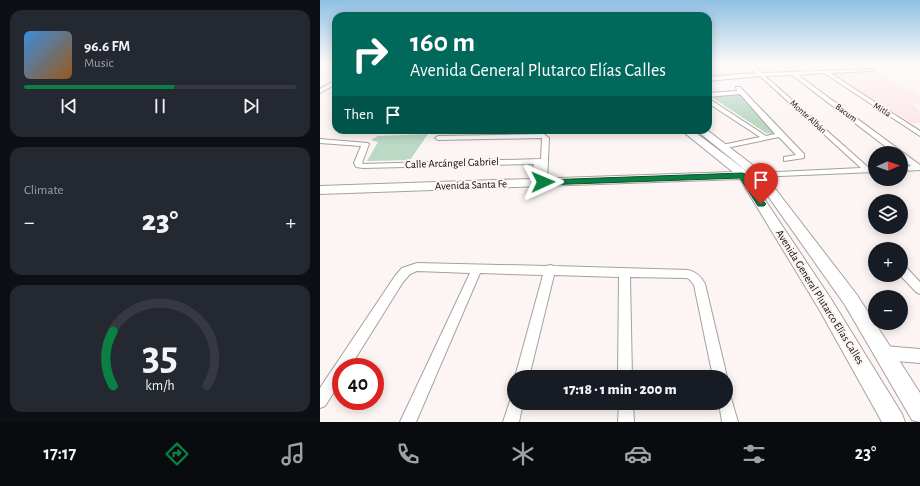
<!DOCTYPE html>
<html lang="en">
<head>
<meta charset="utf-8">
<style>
	:root { --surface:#171b24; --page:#242831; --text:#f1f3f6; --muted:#9ea1a6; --line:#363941; --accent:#0b8043 }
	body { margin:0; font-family:"Alegreya Sans",sans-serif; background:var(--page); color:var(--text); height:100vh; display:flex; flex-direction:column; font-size:15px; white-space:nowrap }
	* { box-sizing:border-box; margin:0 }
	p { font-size:13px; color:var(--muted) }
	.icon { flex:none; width:22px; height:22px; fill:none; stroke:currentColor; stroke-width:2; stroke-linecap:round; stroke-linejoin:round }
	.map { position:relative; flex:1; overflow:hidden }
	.details { display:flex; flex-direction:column; gap:10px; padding:10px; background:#0d0f14; width:320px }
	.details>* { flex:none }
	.top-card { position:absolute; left:12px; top:12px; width:380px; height:122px; border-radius:12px; box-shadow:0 2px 10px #0003; background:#00695c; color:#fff; overflow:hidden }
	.needle { width:26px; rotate:88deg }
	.controls { position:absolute; left:548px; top:146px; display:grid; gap:8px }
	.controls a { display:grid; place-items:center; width:40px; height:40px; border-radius:50%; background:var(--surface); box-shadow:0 2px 10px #0003; font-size:20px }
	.speed { position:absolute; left:12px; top:358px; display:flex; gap:8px; font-size:20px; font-weight:700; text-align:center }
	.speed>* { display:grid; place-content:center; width:52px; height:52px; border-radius:50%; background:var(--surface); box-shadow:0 2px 10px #0003; line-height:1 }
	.speed .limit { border:6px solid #d22; background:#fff; color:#111 }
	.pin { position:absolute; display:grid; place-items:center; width:34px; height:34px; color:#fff; margin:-41px -17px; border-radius:50% 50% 50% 0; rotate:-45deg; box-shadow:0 0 4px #0007 }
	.pin .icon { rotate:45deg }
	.me { position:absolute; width:44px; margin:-22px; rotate:89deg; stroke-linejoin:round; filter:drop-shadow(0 0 3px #0008) }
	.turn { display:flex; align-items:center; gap:14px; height:84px; padding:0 12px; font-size:18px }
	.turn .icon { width:52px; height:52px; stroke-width:2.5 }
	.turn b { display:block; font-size:28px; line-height:34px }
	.then { display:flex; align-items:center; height:38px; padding:0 12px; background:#0003; gap:8px; font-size:15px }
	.big { font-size:30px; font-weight:800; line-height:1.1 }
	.details .widget { flex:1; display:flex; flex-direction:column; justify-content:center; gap:6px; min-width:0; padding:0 14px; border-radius:12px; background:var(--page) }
	.details .dial { align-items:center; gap:0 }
	.dial svg { height:104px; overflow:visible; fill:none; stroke:var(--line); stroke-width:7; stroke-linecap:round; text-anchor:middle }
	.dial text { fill:var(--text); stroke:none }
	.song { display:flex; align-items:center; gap:12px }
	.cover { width:48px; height:48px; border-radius:6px; background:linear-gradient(135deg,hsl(210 70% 55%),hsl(30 70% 35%)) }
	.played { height:4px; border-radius:2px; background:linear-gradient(90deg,var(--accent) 55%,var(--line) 55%) }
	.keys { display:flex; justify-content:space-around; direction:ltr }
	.heat { display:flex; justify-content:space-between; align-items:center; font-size:22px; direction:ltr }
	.trip { position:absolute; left:187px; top:370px; width:226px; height:40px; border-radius:20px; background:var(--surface); box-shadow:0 2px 10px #0003; font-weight:800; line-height:40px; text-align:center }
	.menu { display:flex; height:64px; justify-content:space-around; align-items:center; background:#090b0e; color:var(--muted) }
	.menu .icon { width:28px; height:28px }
	.menu .active { color:var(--accent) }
	.menu b { font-size:18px; color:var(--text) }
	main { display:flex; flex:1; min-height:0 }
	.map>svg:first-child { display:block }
	.education { fill:#fce7eb }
	.green { fill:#bbd9c5 }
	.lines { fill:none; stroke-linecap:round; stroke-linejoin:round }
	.street-casing { stroke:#a7a19e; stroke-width:2 }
	.secondary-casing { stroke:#a7a19e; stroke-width:2 }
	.street { fill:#fff; fill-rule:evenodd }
	.secondary { fill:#fff; fill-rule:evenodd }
	.route { fill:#0b8043; stroke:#07532c }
	.labels { text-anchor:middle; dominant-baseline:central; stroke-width:4; stroke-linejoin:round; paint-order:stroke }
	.far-street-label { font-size:9px; fill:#0d0b0a; stroke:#fcf5f3 }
	.street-label { font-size:11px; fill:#0d0b0a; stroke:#fcf5f3 }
</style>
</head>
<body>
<main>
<section class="details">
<div class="widget">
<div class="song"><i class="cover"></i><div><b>96.6 FM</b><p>Music</p></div></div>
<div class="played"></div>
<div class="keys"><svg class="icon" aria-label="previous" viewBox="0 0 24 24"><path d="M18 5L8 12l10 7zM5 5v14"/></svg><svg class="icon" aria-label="pause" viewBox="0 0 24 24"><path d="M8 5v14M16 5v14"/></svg><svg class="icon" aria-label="next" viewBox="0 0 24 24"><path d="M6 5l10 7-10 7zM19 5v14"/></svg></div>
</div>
<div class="widget"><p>Climate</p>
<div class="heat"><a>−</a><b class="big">23°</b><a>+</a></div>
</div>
<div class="widget dial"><svg viewBox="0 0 100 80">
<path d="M14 69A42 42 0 1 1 86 69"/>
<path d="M14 69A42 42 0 0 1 14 27" stroke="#0b8043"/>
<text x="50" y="56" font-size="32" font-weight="700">35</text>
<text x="50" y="72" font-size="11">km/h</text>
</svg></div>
</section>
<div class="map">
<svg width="600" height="422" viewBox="0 0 600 422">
	<rect width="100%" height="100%" fill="#fcf5f3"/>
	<path class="education" d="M556 71 600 95V104H592L598 109 600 112V123H592L514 74 515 73Z"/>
	<path class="green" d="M420 93 453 131V134L446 133 390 96Z
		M108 134 90 160 47 161 58 142 51 140 58 136Z"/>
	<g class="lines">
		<g class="street-casing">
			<path id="street" d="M427 64H432L442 73 553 69V70L551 71 510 73 600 131V136L504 73 478 75 600 165V170L581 171V167L591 166 581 158V153H574L472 75 445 76 549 168H555V172L436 177 435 175 436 173H439L541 168 440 76 388 81V77L436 73Z
				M16 80V84L0 93V89Z
				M416 87H420L484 154V158L464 161V157L476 155 459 137 402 149V145L440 137 388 103V98L446 136 455 134 420 94 388 97V93L417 91Z
				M224 134 229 138 227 182 223 185 220 184V174L218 183 214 186 210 183 214 164 43 168 36 167 34 163 41 146 0 143V139L47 143 49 144 42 163 43 164 221 159 222 138 118 140 115 138 118 136Z
				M97 263 226 266 230 265 234 266 368 270C376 272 381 276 385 284L407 377 406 379V377H393L374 285 370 280 367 278 310 277 312 377H298L299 277 234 275 209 377H195L223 275 160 273 96 422H80L150 273 97 271 90 274 83 282 30 367H21V381L5 406 0 408V388L75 276 82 268Z
				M581 265 585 266 600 282V294L596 292 580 275Z
				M564 346 600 349V363L564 360 559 358 557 353 559 348Z
				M406 396 411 398 418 422H402L399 403H406Z
				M194 397V403H203L199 422H183L191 398Z
				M299 403H313L314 422H298Z"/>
		</g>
		<g class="secondary-casing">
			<path id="secondary" d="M361 130H372L428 172 376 130H387L443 173 537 295 600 393V422L592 420 525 305 436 179H431L511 299 582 414 585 422H562L499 309 420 179 0 194V186L413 172Z"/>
		</g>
		<use href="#street" class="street"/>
		<use href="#secondary" class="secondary"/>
	</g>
	<linearGradient id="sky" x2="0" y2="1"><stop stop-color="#8fc0e2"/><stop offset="0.52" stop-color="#fefafa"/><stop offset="1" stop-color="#fefafa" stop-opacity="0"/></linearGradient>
	<rect width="600" height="123" fill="url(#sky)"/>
	<path class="route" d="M422 173 425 174 444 202 446 204 444 206H438L420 178 223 185 218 182 223 180Z"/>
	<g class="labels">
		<g class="far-street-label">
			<text transform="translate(562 110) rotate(33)">Mitla</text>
			<text transform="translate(526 113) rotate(37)">Bacum</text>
			<text transform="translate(488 117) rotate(42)">Monte Albán</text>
		</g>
		<g class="street-label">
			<text transform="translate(132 163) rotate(-2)">Calle Arcángel Gabriel</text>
			<text transform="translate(151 185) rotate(-2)">Avenida Santa Fe</text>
			<text transform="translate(500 297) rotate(58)">Avenida General Plutarco Elías Calles</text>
		</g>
	</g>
</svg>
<div class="controls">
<a><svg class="needle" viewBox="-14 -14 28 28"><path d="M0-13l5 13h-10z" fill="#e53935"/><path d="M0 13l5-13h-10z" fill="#9ea1a6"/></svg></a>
<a><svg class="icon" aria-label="layers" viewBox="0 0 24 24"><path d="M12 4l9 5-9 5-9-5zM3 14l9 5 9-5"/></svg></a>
<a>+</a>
<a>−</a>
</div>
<div class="speed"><div class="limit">40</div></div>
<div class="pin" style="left:441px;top:204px;background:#d93025"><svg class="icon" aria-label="arrive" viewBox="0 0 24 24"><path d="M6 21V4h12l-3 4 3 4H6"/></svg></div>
<svg class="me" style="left:223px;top:182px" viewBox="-20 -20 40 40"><path d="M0-17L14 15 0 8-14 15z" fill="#0b8043" stroke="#fff" stroke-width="4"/></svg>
<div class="trip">17:18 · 1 min · 200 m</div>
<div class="top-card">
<div class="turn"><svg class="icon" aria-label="right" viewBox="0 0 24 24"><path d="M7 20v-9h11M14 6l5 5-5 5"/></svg><div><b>160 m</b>Avenida General Plutarco Elías Calles</div></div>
<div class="then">Then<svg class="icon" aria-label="arrive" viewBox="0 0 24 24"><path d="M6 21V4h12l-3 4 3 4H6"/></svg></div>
</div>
</div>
</main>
<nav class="menu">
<b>17:17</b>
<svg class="icon active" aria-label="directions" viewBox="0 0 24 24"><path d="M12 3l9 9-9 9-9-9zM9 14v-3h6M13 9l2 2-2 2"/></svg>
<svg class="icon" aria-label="music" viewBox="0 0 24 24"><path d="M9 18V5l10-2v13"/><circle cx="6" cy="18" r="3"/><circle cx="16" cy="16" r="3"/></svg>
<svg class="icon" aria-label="phone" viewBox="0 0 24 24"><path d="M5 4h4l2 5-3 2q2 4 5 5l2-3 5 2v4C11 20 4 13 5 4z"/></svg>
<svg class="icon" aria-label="climate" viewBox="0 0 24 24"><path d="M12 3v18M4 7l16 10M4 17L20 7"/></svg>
<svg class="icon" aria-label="car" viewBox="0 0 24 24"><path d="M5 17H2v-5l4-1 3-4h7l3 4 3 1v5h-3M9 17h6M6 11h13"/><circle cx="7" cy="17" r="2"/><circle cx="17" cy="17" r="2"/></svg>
<svg class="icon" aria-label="filters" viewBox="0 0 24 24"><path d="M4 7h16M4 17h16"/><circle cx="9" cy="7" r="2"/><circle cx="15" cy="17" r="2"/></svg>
<b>23°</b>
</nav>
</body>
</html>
